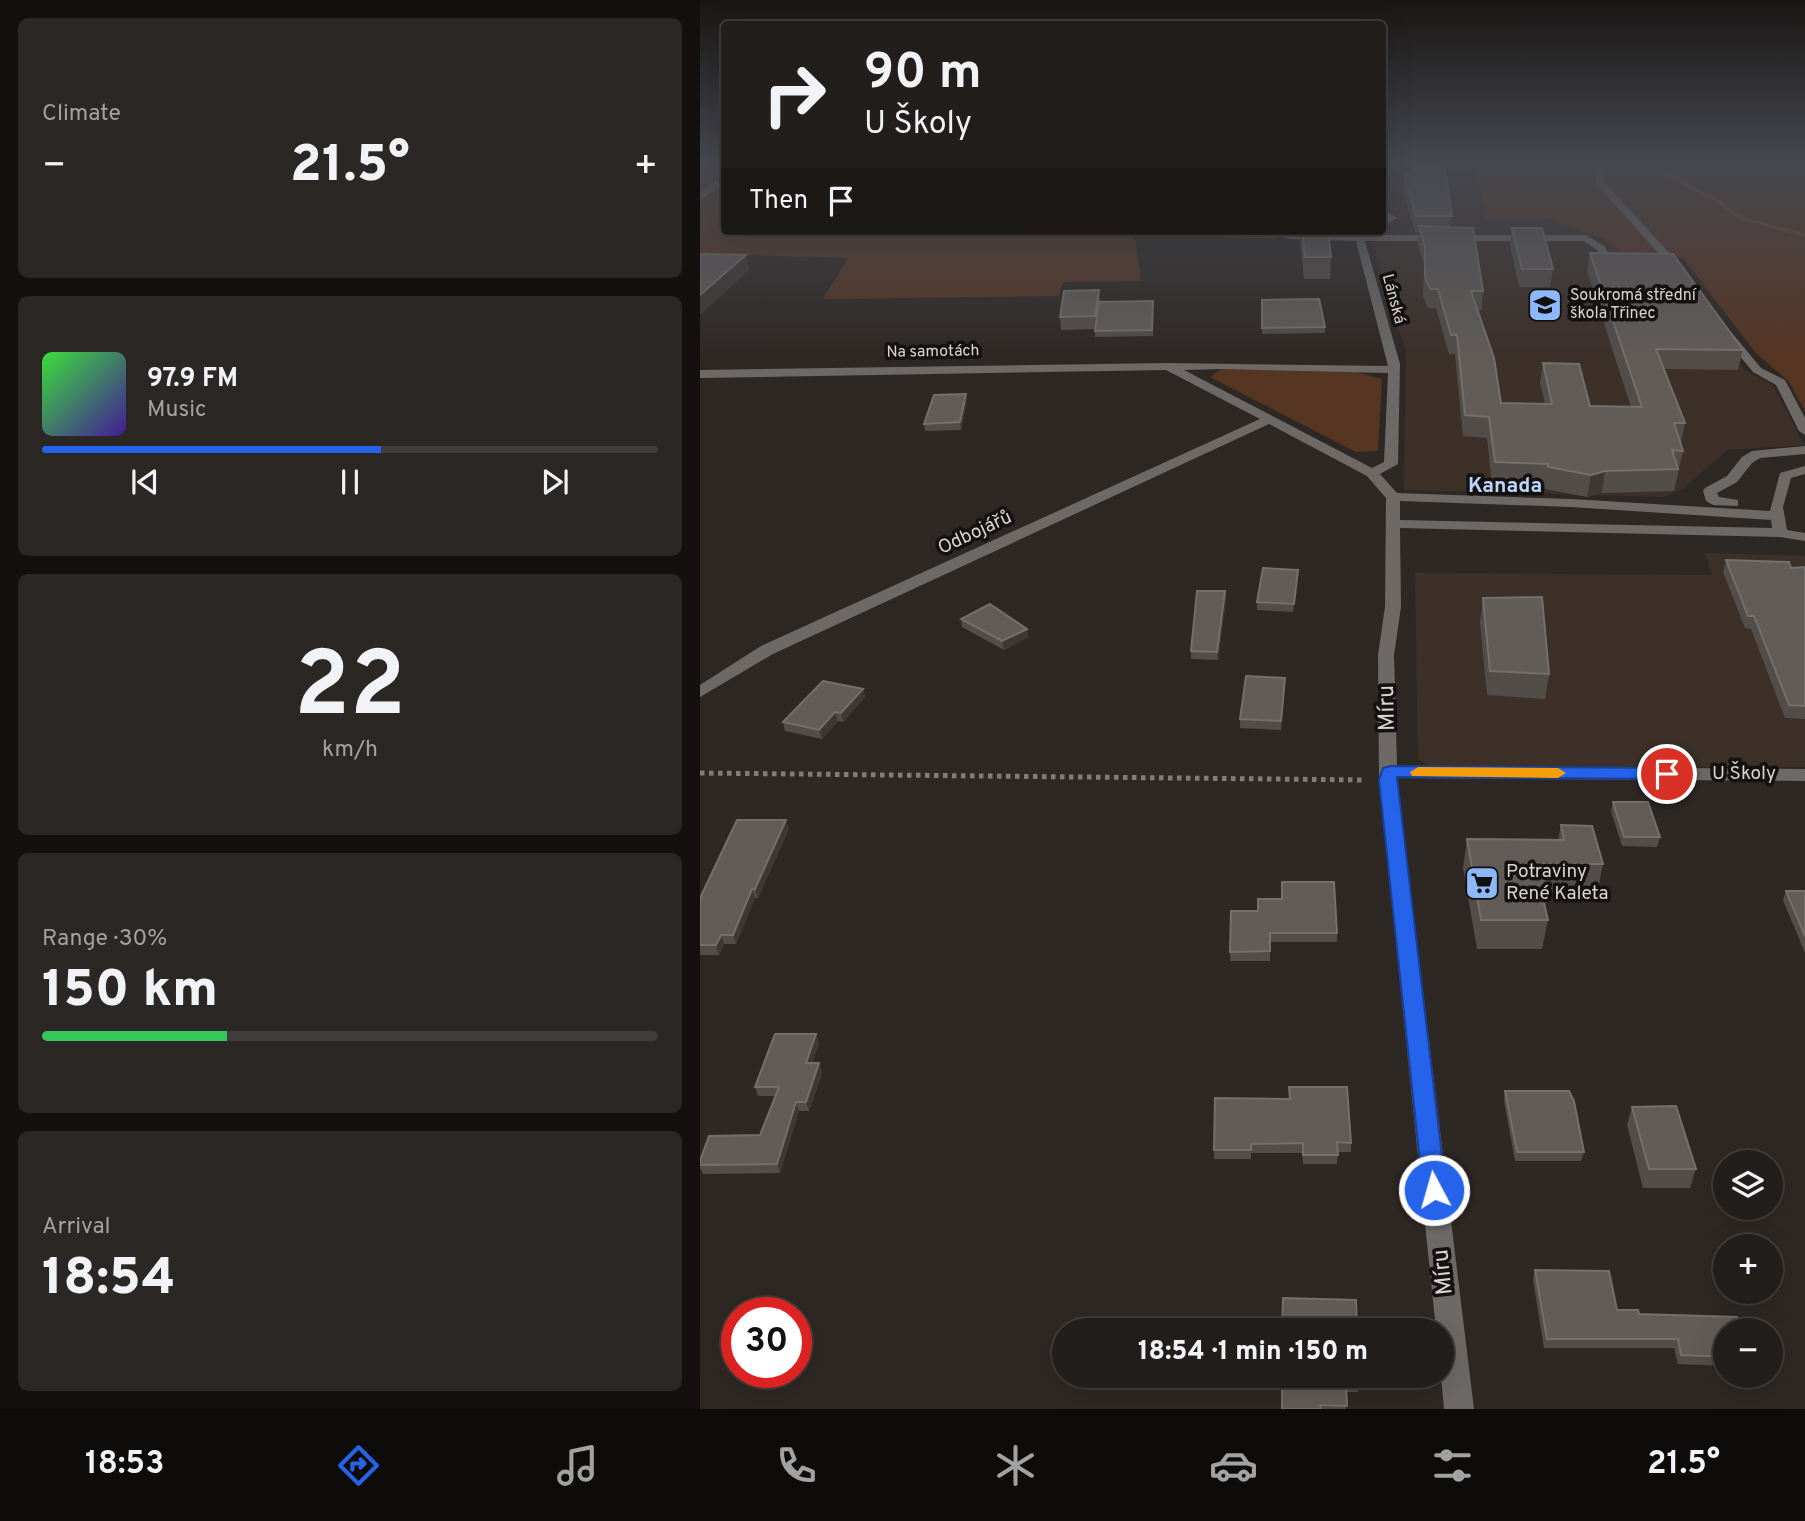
<!DOCTYPE html>
<html lang="en">
<head>
<meta charset="utf-8">
<style>
	:root { --surface:#221e1b; --page:#2a2724; --text:#f1f3f6; --muted:#a2a2a3; --line:#3f3c3a; --accent:#2563eb }
	body { margin:0; font-family:Overpass,sans-serif; background:var(--page); color:var(--text); height:100vh; display:flex; flex-direction:column; font-size:26px; white-space:nowrap }
	* { box-sizing:border-box; margin:0 }
	p { font-size:23px; color:var(--muted) }
	.icon { flex:none; width:38px; height:38px; fill:none; stroke:currentColor; stroke-width:2; stroke-linecap:round; stroke-linejoin:round }
	.map { position:relative; flex:1; overflow:hidden }
	.side { display:flex; flex-direction:column; gap:18px; padding:18px; background:#13100f; width:700px }
	.side>* { flex:none }
	.guide { position:absolute; left:21px; top:21px; width:665px; height:214px; border-radius:7px; box-shadow:0 7px 28px #0002,0 0 0 2px var(--line); background:#221e1b; color:var(--text); overflow:hidden }
	.tools { position:absolute; left:1013px; top:1150px; display:grid; gap:14px }
	.tools a { display:grid; place-items:center; width:70px; height:70px; border-radius:50%; background:var(--surface); box-shadow:0 7px 28px #0002,0 0 0 2px var(--line); font-size:35px }
	.speed { position:absolute; left:21px; top:1297px; display:flex; gap:14px; font-size:35px; font-weight:700; text-align:center }
	.speed>* { display:grid; place-content:center; width:91px; height:91px; border-radius:50%; background:var(--surface); box-shadow:0 7px 28px #0002,0 0 0 2px var(--line); line-height:1 }
	.speed .limit { border:10px solid #d22; background:#fff; color:#111 }
	.pin { position:absolute; display:grid; place-items:center; width:60px; height:60px; color:#fff; margin:-30px; border:4px solid #fff; border-radius:50%; box-shadow:0 2px 7px #0007 }
	.me { position:absolute; width:77px; margin:-38px; rotate:354deg; stroke-linejoin:round; filter:drop-shadow(0 0 5px #0008) }
	.turn { display:flex; align-items:center; gap:24px; height:147px; padding:0 28px; font-size:32px }
	.turn .icon { width:91px; height:91px; stroke-width:2.5 }
	.turn b { display:block; font-size:49px; line-height:60px }
	.then { display:flex; align-items:center; height:66px; padding:0 28px; background:#0003; gap:14px; font-size:26px }
	.big { font-size:52px; font-weight:800; line-height:1.1 }
	.side .tile { flex:1; display:flex; flex-direction:column; justify-content:center; gap:10px; min-width:0; padding:0 24px; border-radius:10px; background:var(--page) }
	.side .dial { align-items:center; gap:0 }
	.dial b { font-size:91px; line-height:1 }
	.song { display:flex; align-items:center; gap:21px }
	.cover { width:84px; height:84px; border-radius:10px; background:linear-gradient(135deg,hsl(120 70% 55%),hsl(260 70% 35%)) }
	.played { height:7px; border-radius:4px; background:linear-gradient(90deg,var(--accent) 55%,var(--line) 55%) }
	.keys { display:flex; justify-content:space-around; direction:ltr }
	.heat { display:flex; justify-content:space-between; align-items:center; font-size:38px; direction:ltr }
	.charge { height:10px; border-radius:5px; background:linear-gradient(90deg,#34c759 30%,var(--line) 0) }
	.trip { position:absolute; left:352px; top:1318px; width:402px; height:70px; border-radius:35px; background:var(--surface); box-shadow:0 7px 28px #0002,0 0 0 2px var(--line); font-weight:800; line-height:70px; text-align:center }
	.menu { display:flex; height:112px; justify-content:space-around; align-items:center; background:#0e0c0b; color:var(--muted) }
	.menu .icon { width:49px; height:49px }
	.menu .current { color:var(--accent) }
	.menu b { font-size:32px; color:var(--text) }
	main { display:flex; flex:1; min-height:0 }
	.map>svg:first-child { display:block }
	.built { fill:#3c3029 }
	.green { fill:#563523 }
	.lines { fill:none; stroke-linecap:round; stroke-linejoin:round }
	.stream { fill:#75452b; fill-rule:evenodd }
	.path { stroke:#817c78; stroke-width:5; stroke-dasharray:4.5 4.5; stroke-linecap:butt }
	.minor { fill:#6c6967; fill-rule:evenodd }
	.wall { fill:#534d49 }
	.shaded-wall { fill:#3e3834 }
	.building { fill:#615c58; stroke:#746f6b; stroke-width:2 }
	.route { fill:#2563eb; stroke:#184099; stroke-width:2 }
	.slow { fill:#f59e0b }
	.labels { text-anchor:middle; dominant-baseline:central; stroke-width:7; stroke-linejoin:round; paint-order:stroke }
	.far-poi-label { font-size:16px; fill:#d9d5d2; stroke:#141110; text-anchor:start }
	.far-street-label { font-size:16px; fill:#d9d5d2; stroke:#141110 }
	.street-label { font-size:19px; fill:#d9d5d2; stroke:#141110 }
	.poi-label { font-size:19px; fill:#d9d5d2; stroke:#141110; text-anchor:start }
	.far-district-label { font-size:21px; font-weight:bold; fill:#bcd5fb; stroke:#141110 }
	.near-street-label { font-size:23px; fill:#d9d5d2; stroke:#141110 }
</style>
</head>
<body>
<main>
<section class="side">
<div class="tile"><p>Climate</p>
<div class="heat"><a>−</a><b class="big">21.5°</b><a>+</a></div>
</div>
<div class="tile">
<div class="song"><i class="cover"></i><div><b>97.9 FM</b><p>Music</p></div></div>
<div class="played"></div>
<div class="keys"><svg class="icon" aria-label="previous" viewBox="0 0 24 24"><path d="M18 5L8 12l10 7zM5 5v14"/></svg><svg class="icon" aria-label="pause" viewBox="0 0 24 24"><path d="M8 5v14M16 5v14"/></svg><svg class="icon" aria-label="next" viewBox="0 0 24 24"><path d="M6 5l10 7-10 7zM19 5v14"/></svg></div>
</div>
<div class="tile dial"><b>22</b><p>km/h</p></div>
<div class="tile"><p>Range · 30%</p><b class="big">150 km</b><div class="charge"></div></div>
<div class="tile"><p>Arrival</p><b class="big">18:54</b></div>
</section>
<div class="map">
<svg width="1105" height="1409" viewBox="0 0 1105 1409">
	<rect width="100%" height="100%" fill="#2e2824"/>
	<path class="built" d="M683 162H774L785 218H847L910 241 919 251 935 258 1045 370 1073 385 1104 445 1027 450 984 488 963 497 704 490 706 352 668 234 659 231H682Z
		M1005 553 1105 556V767H730L718 759 715 573 1012 575Z"/>
	<path class="green" d="M0 162H24V231H434L441 281 363 282 359 296 123 299 148 258 0 254Z
		M774 162H1105V411L1089 382 1056 353 983 258H935L919 251 910 241 847 218H785Z
		M522 368 648 370 682 379 678 451 656 452 510 377Z"/>
	<g class="lines">
		<path class="stream" d="M951 162H955L961 169 1021 201 1042 217 1105 233V237L1038 219 1017 203 957 171Z"/>
		<path class="path" d="M0 773 666 780"/>
		<path class="minor" d="M897 162H907L904 165 903 181 984 269V273H976L896 183Z
			M21 178H24V184L0 200V193Z
			M682 208 697 218 682 227V220L686 218 682 215Z
			M563 231 660 235H886L904 246 912 258 928 264 923 267 906 262 897 250 884 241H665L700 364 698 464 680 474 697 493 871 499 1070 511 1080 473 1105 466V474L1091 478 1083 507 1087 530 1105 533V541L1080 537 700 528 701 607 694 655 697 766 1105 769V781L697 778 774 1409H744L741 1376 742 1330H736L679 780 678 655 685 607 686 498 667 476 569 424 73 654 0 697V685L61 646 560 419 466 370 0 378V370L467 363 688 366 656 241 589 239ZM523 369 688 373 684 462 672 468 484 370ZM700 501 871 507 1071 520 1072 528 700 520Z
			M1024 333H1032L1061 368 1085 380 1105 418V435L1099 431 1076 385 1053 372 1024 337Z
			M1105 446V454L1060 458 1052 463 1037 482 1017 493 1019 497 1038 500V506L1013 505 1006 501 1003 491 1005 488 1027 476 1042 457 1052 451Z"/>
	</g>
	<path class="wall" d="M712 162H741L742 169 752 216 751 227 783 291 782 310H778L801 403 845 404 840 383 843 363 890 406 931 407 887 271 890 253 1043 350 1038 370 964 369 985 423 981 443 983 451 974 491 902 493 887 497 845 489 844 486 792 484 787 438 763 436 755 354H749L736 308H728L723 296 724 265 718 244 719 232H715L703 190 704 174H713Z
		M812 228 853 269 850 287H819L810 245Z
		M457 231H576V238L457 236Z
		M601 231H628L631 257 630 279H604L600 242Z
		M399 290 400 302 453 301V336L395 337V329L361 330 360 317Z
		M562 300 625 327V333L562 334Z
		M267 402 261 430 225 431 224 424Z
		M1026 560 1091 568 1105 567V719L1085 718 1051 629 1045 628 1023 572Z
		M598 570 593 612 557 610V602Z
		M525 591 526 600 518 660 491 659V651Z
		M783 598 849 674 845 699 787 695 780 622Z
		M261 619 327 629 328 637 304 650 262 627Z
		M585 687 581 730 540 728V719Z
		M163 689 165 697 143 722 138 721 122 739 85 731 83 722Z
		M913 802 960 837 957 847 922 846 911 811Z
		M861 825 903 864 897 894 848 893 845 908 848 920 842 949H777L763 868 767 839 858 840Z
		M89 829 58 898H55L36 944H24L19 955H0V898Z
		M1086 891H1105V953L1083 900Z
		M531 911 637 933V942H570V961H530Z
		M116 1034 119 1044 112 1063H119L122 1073 109 1111H99L80 1173 3 1174 0 1168V1161L60 1135 76 1096H58L55 1087Z
		M589 1087 651 1143V1152H638L637 1164H603L602 1153H551V1159H514V1150L589 1099Z
		M805 1091 884 1152 881 1161H815L804 1101Z
		M932 1107 996 1169 990 1188H943L927 1125Z
		M835 1270 917 1310 1026 1330V1366L978 1364 974 1348H844L833 1280Z
		M582 1376 659 1383 658 1392H646V1409H582Z"/>
	<path class="shaded-wall" d="M46 255 49 270 0 315V295Z
		M266 394 267 402 261 430 260 422Z
		M905 471 902 493 887 497 891 475Z
		M525 591 526 600 518 660 517 652Z
		M327 629 328 637 304 650 302 641Z
		M163 689 165 697 143 722 141 713Z
		M135 712 138 721 122 739 119 730Z
		M86 820 89 829 58 898 55 889Z
		M52 889 55 898 36 944 33 935Z
		M21 935 24 944 19 955 16 945Z
		M116 1034 119 1044 109 1073 106 1063Z
		M119 1063 122 1073 109 1111 106 1102Z
		M96 1102 99 1111 80 1173 77 1164Z"/>
	<path class="building" d="M714 162H741L742 169H745L752 216H716L704 174H715Z
		M719 226 773 228 783 291H771L794 358 801 403 852 404 843 363 879 364 890 406 942 407 890 253 973 254 1043 350 956 349 985 423H974L983 451 972 450 978 469 905 471 891 475 848 467V464L795 462 789 417 765 415 757 335H751L738 289H730L725 277V247Z
		M812 228H842L853 269H822Z
		M602 231H628L631 257H605Z
		M0 254 46 255 0 295Z
		M399 290 395 316 360 317 364 291Z
		M619 299 625 327 562 328V300Z
		M453 301 452 330 395 331 399 302Z
		M266 394 260 422 224 424 234 395Z
		M1026 560 1089 562 1091 568 1105 567V706L1089 705 1054 616H1048Z
		M563 568 598 570 594 604 557 602Z
		M497 591H525L517 652 491 651Z
		M842 597 849 674 790 671 783 598Z
		M290 604 327 629 302 641 261 619Z
		M546 676 585 678 581 721 540 719Z
		M123 681 163 689 141 713 135 712 119 730 83 722Z
		M913 802H948L960 837H924Z
		M37 820H86L55 889H52L33 935H21L16 945H0V898Z
		M861 825 892 826 903 864H842L848 891H841L848 920H781L767 839 864 840Z
		M582 882H634L637 933H570V951L530 952 531 911H558V899H582Z
		M1086 891H1105V936Z
		M75 1034H116L106 1063H119L106 1102H96L77 1164 0 1165V1161L9 1136 60 1135 79 1087H55Z
		M589 1087H647L651 1143 637 1142 638 1155H603V1143L551 1144V1150H514L515 1098 590 1099Z
		M805 1091H869L874 1101 884 1152H817Z
		M976 1106 996 1169H949L932 1107Z
		M835 1270 909 1271 917 1310H938L939 1314 1037 1317 1039 1330H1026V1357L981 1355 978 1339H847Z
		M583 1298 656 1300 657 1330H582Z
		M582 1376H658L659 1383H646L647 1406 620 1405 621 1409H582Z"/>
	<linearGradient id="sky" x2="0" y2="1"><stop stop-color="#191614"/><stop offset="0.45" stop-color="#464850"/><stop offset="1" stop-color="#464850" stop-opacity="0"/></linearGradient>
	<rect width="1105" height="359" fill="url(#sky)"/>
	<path class="route" d="M690 766 967 768 975 774 967 779 697 777 746 1190 743 1198 734 1201 726 1198 723 1190 679 780 683 768Z"/>
	<path class="slow" d="M718 767 858 768 866 773 858 778 712 776 710 772Z"/>
	<defs>
		<g id="school-square" transform="scale(1.75)"><rect x="-9" y="-9" width="18" height="18" rx="4" fill="#8db9fc" stroke="#141110"/><path d="M0-5L7-2L0 1L-7-2ZM-4 1L0 2.5L4 1V4Q0 6-4 4Z" fill="#111"/></g>
		<g id="supermarket-square" transform="scale(1.75)"><rect x="-9" y="-9" width="18" height="18" rx="4" fill="#8db9fc" stroke="#141110"/><path d="M-6-5.5h2.5l.6 2H6L4.5 2H-2.5L-4.4-4H-6ZM-1.5 3.2a1.3 1.3 0 1 0 .1 0ZM3 3.2a1.3 1.3 0 1 0 .1 0Z" fill="#111"/></g>
	</defs>
	<g fill-rule="evenodd">
		<use href="#school-square" x="845" y="305"/>
		<use href="#supermarket-square" x="782" y="883"/>
	</g>
	<g class="labels">
		<g class="far-poi-label">
			<text x="870" y="296">Soukromá střední<tspan x="870" dy="18">škola Třinec</tspan></text>
		</g>
		<g class="far-street-label">
			<text transform="translate(693 299) rotate(75)">Lánská</text>
			<text transform="translate(233 352) rotate(-1)">Na samotách</text>
		</g>
		<g class="street-label">
			<text transform="translate(275 533) rotate(-25)">Odbojářů</text>
			<text x="1044" y="774">U Školy</text>
		</g>
		<g class="poi-label">
			<text x="806" y="872">Potraviny<tspan x="806" dy="22">René Kaleta</tspan></text>
		</g>
		<g class="far-district-label">
			<text x="805" y="486">Kanada</text>
		</g>
		<g class="near-street-label">
			<text transform="translate(688 708) rotate(-91)">Míru</text>
			<text transform="translate(744 1272) rotate(-96)">Míru</text>
		</g>
	</g>
</svg>
<div class="tools">
<a><svg class="icon" aria-label="layers" viewBox="0 0 24 24"><path d="M12 4l9 5-9 5-9-5zM3 14l9 5 9-5"/></svg></a>
<a>+</a>
<a>−</a>
</div>
<div class="speed"><div class="limit">30</div></div>
<div class="pin" style="left:967px;top:774px;background:#d93025"><svg class="icon" aria-label="arrive" viewBox="0 0 24 24"><path d="M6 21V4h12l-3 4 3 4H6"/></svg></div>
<svg class="me" style="left:734px;top:1190px" viewBox="-20 -20 40 40"><circle r="17" fill="#2563eb" stroke="#fff" stroke-width="3"/><path d="M0-11L8 9 0 5-8 9z" fill="#fff"/></svg>
<div class="trip">18:54 · 1 min · 150 m</div>
<div class="guide">
<div class="turn"><svg class="icon" aria-label="right" viewBox="0 0 24 24"><path d="M7 20v-9h11M14 6l5 5-5 5"/></svg><div><b>90 m</b>U Školy</div></div>
<div class="then">Then<svg class="icon" aria-label="arrive" viewBox="0 0 24 24"><path d="M6 21V4h12l-3 4 3 4H6"/></svg></div>
</div>
</div>
</main>
<nav class="menu">
<b>18:53</b>
<svg class="icon current" aria-label="directions" viewBox="0 0 24 24"><path d="M12 3l9 9-9 9-9-9zM9 14v-3h6M13 9l2 2-2 2"/></svg>
<svg class="icon" aria-label="music" viewBox="0 0 24 24"><path d="M9 18V5l10-2v13"/><circle cx="6" cy="18" r="3"/><circle cx="16" cy="16" r="3"/></svg>
<svg class="icon" aria-label="phone" viewBox="0 0 24 24"><path d="M5 4h4l2 5-3 2q2 4 5 5l2-3 5 2v4C11 20 4 13 5 4z"/></svg>
<svg class="icon" aria-label="climate" viewBox="0 0 24 24"><path d="M12 3v18M4 7l16 10M4 17L20 7"/></svg>
<svg class="icon" aria-label="car" viewBox="0 0 24 24"><path d="M5 17H2v-5l4-1 3-4h7l3 4 3 1v5h-3M9 17h6M6 11h13"/><circle cx="7" cy="17" r="2"/><circle cx="17" cy="17" r="2"/></svg>
<svg class="icon" aria-label="filters" viewBox="0 0 24 24"><path d="M4 7h16M4 17h16"/><circle cx="9" cy="7" r="2"/><circle cx="15" cy="17" r="2"/></svg>
<b>21.5°</b>
</nav>
</body>
</html>
